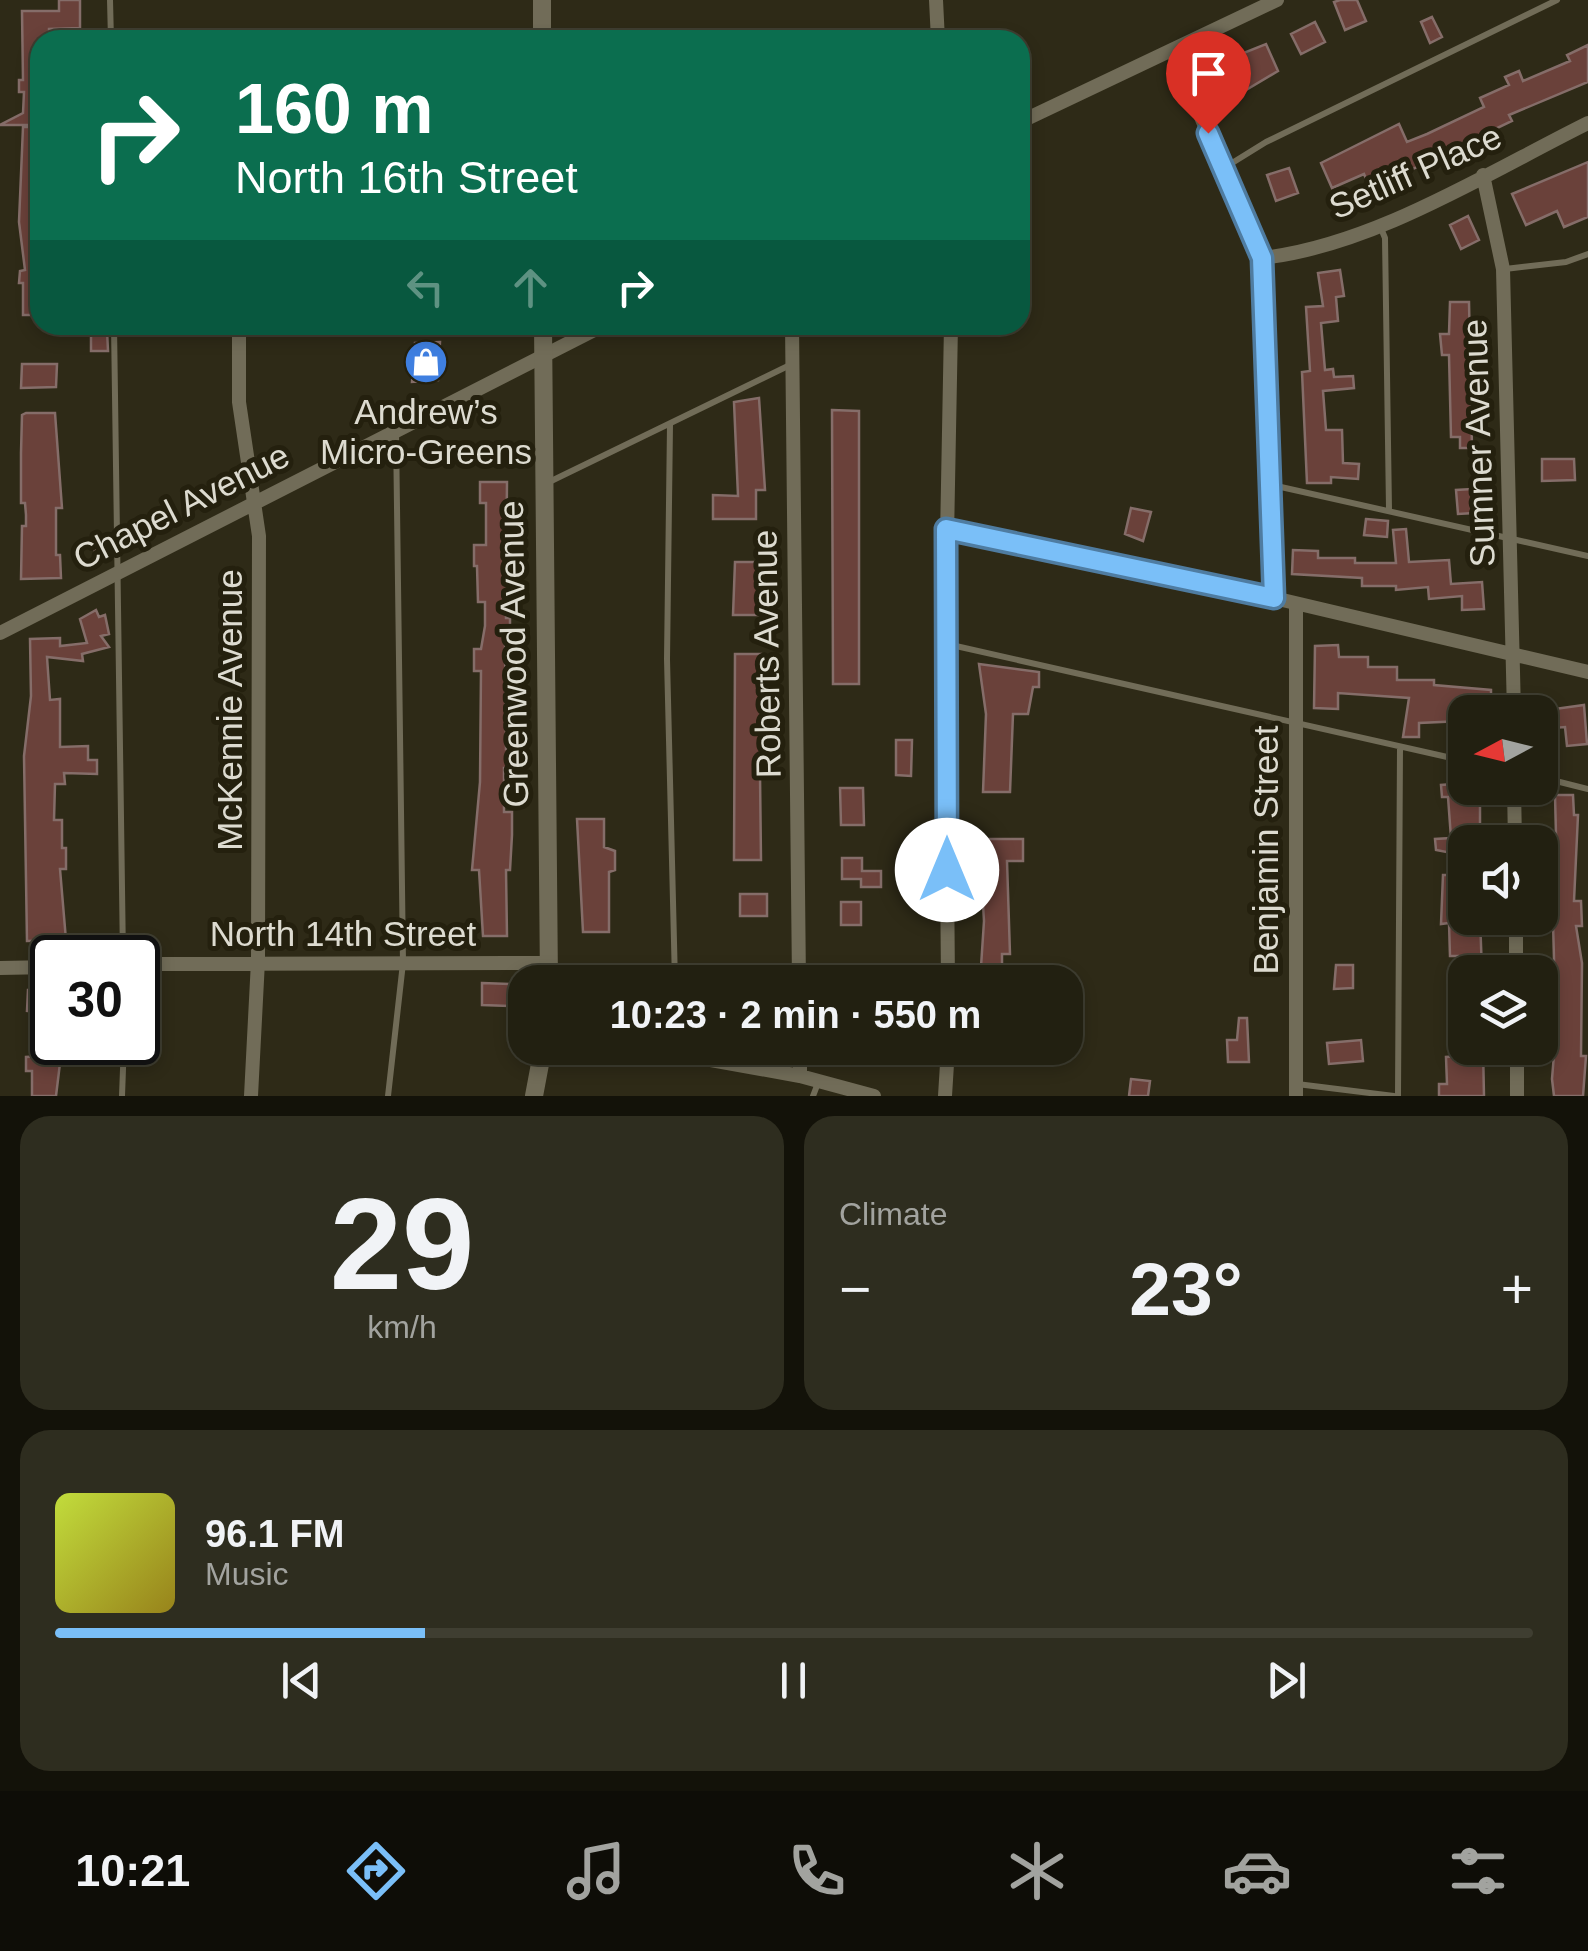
<!DOCTYPE html>
<html lang="en">
<head>
<meta charset="utf-8">
<style>
	:root { --surface:#222011; --page:#2e2d1f; --text:#f1f3f6; --muted:#a2a39f; --line:#3f3e31; --accent:#7abff8 }
	body { margin:0; font-family:Arial,sans-serif; background:var(--page); color:var(--text); height:100vh; display:flex; flex-direction:column; font-size:38px; white-space:nowrap }
	* { box-sizing:border-box; margin:0 }
	p { font-size:32px; color:var(--muted) }
	.icon { flex:none; width:55px; height:55px; fill:none; stroke:currentColor; stroke-width:2; stroke-linecap:round; stroke-linejoin:round }
	.map { position:relative; height:1096px; overflow:hidden }
	.details { display:flex; flex-direction:column; gap:20px; padding:20px; background:#131209; flex:1 }
	.details>* { flex:none }
	.hud { position:absolute; left:30px; top:30px; width:1000px; height:305px; border-radius:30px; box-shadow:0 5px 15px #0003,0 0 0 2px var(--line); background:#0b6e4f; color:#fff; overflow:hidden }
	.needle { width:65px; rotate:263deg }
	.fabs { position:absolute; left:1448px; top:695px; display:grid; gap:20px }
	.fabs a { display:grid; place-items:center; width:110px; height:110px; border-radius:20px; background:var(--surface); box-shadow:0 5px 15px #0003,0 0 0 2px var(--line); font-size:50px }
	.speed { position:absolute; left:30px; top:935px; display:flex; gap:20px; font-size:50px; font-weight:700; text-align:center }
	.speed>* { display:grid; place-content:center; width:130px; height:130px; border-radius:50%; background:var(--surface); box-shadow:0 5px 15px #0003,0 0 0 2px var(--line); line-height:1 }
	.speed .limit { border:5px solid #111; border-radius:15px; background:#fff; color:#111 }
	.pin { position:absolute; display:grid; place-items:center; width:85px; height:85px; color:#fff; margin:-102px -42px; border-radius:50% 50% 50% 0; rotate:-45deg; box-shadow:0 0 10px #0007 }
	.pin .icon { rotate:45deg }
	.me { position:absolute; width:110px; margin:-55px; rotate:0deg; stroke-linejoin:round; filter:drop-shadow(0 0 8px #0008) }
	.turn { display:flex; align-items:center; gap:35px; height:210px; padding:0 40px; font-size:45px }
	.turn .icon { width:130px; height:130px; stroke-width:2.5 }
	.turn b { display:block; font-size:70px; line-height:85px }
	.lanes { display:flex; align-items:center; height:95px; padding:0 40px; background:#0003; justify-content:center; gap:50px; direction:ltr }
	.lanes .off { opacity:.35 }
	.big { font-size:75px; font-weight:600; line-height:1.1 }
	.details .card { flex:1; display:flex; flex-direction:column; justify-content:center; gap:15px; min-width:0; padding:0 35px; border-radius:30px; background:var(--page) }
	.details .dial { align-items:center; gap:0 }
	.dial b { font-size:130px; line-height:1 }
	.song { display:flex; align-items:center; gap:30px }
	.cover { width:120px; height:120px; border-radius:15px; background:linear-gradient(135deg,hsl(70 70% 55%),hsl(50 70% 35%)) }
	.played { height:10px; border-radius:5px; background:linear-gradient(90deg,var(--accent) 25%,var(--line) 25%) }
	.keys { display:flex; justify-content:space-around; direction:ltr }
	.heat { display:flex; justify-content:space-between; align-items:center; font-size:55px; direction:ltr }
	.details .tiles { flex:1; display:grid; gap:20px; grid-template-columns:1fr 1fr }
	.card:last-child { grid-column:span 2 }
	.trip { position:absolute; left:508px; top:965px; width:575px; height:100px; border-radius:30px; background:var(--surface); box-shadow:0 5px 15px #0003,0 0 0 2px var(--line); font-weight:600; line-height:100px; text-align:center }
	.tab-bar { display:flex; height:160px; justify-content:space-around; align-items:center; background:#0e0d07; color:var(--muted) }
	.tab-bar .icon { width:70px; height:70px }
	.tab-bar .selected { color:var(--accent) }
	.tab-bar b { font-size:45px; color:var(--text) }
	.map>svg:first-child { display:block }
	.building { fill:#6a413a; stroke:#856d69; stroke-width:2.5 }
	.lines { fill:none; stroke-linecap:round; stroke-linejoin:round }
	.service { stroke:#716c58; stroke-width:6 }
	.minor { stroke:#716c58; stroke-width:14 }
	.tertiary { stroke:#716c58; stroke-width:18 }
	.route-casing { stroke:#4f7ca1; stroke-width:25 }
	.route { stroke:#7abff8; stroke-width:18 }
	.labels { text-anchor:middle; dominant-baseline:central; stroke-width:10; stroke-linejoin:round; paint-order:stroke }
	.street-label { font-size:35px; fill:#dddbd0; stroke:#24200e }
	.poi-label { font-size:35px; fill:#dddbd0; stroke:#24200e }
</style>
</head>
<body>
<div class="map">
<svg width="1588" height="1096" viewBox="0 0 1588 1096">
	<rect width="100%" height="100%" fill="#2e2a17"/>
	<path class="building" d="M59 0H80V28L49 29V40H40V125H0L23 113 24 92H19V80H23L22 11H59Z
		M1340 0H1357L1366 21 1345 30 1334 2Z
		M1432 17 1442 37 1430 43 1421 22Z
		M1315 22 1325 42 1301 54 1291 34Z
		M1266 44 1278 71 1236 96 1231 82 1225 84 1216 64Z
		M1588 45V82L1509 115 1512 121 1445 153 1418 161 1420 166 1402 173 1400 167 1367 181 1364 174 1332 188 1321 163 1399 124 1407 142 1427 134 1484 107 1480 98 1509 85 1505 77 1519 71 1523 81 1570 61 1567 55Z
		M23 127H30L34 155H40V315H23V283H19L20 271 25 270 19 222Z
		M1588 162V217L1564 227 1557 211 1526 225 1512 194Z
		M1289 168 1298 193 1276 201 1267 175Z
		M1468 216 1479 240 1461 249 1450 225Z
		M1340 270 1344 296 1336 297 1338 321 1321 323 1325 370 1333 369 1334 377 1353 376 1354 388 1323 391 1326 430H1342L1343 463 1359 464 1358 479 1331 477V483H1307L1302 372 1310 371 1306 307 1323 306 1318 273Z
		M1450 302H1469L1472 448H1460V437H1451L1449 355H1442L1440 334H1449Z
		M107 330 108 351H91V331Z
		M440 342 438 380 412 382 415 343Z
		M22 364H57L56 387 21 388Z
		M759 398 765 490H756V519H713V495L738 496 734 402Z
		M832 410 859 411V684H833Z
		M26 413H55L62 508H56V555H60L61 578 21 579 22 526H26V515L25 503H21V453L22 415Z
		M1542 459H1574L1575 480 1542 481Z
		M480 482H507L506 576 511 596H506V618H510V631L505 637 506 749 512 748V768H504V812H512V835L510 870H506L507 936H483L479 870H472L480 782 481 671H474V649H481L485 626V602H478L477 566H474V545H486V503H480Z
		M1472 489 1474 513 1458 514 1456 490Z
		M1131 508 1151 512 1143 541 1125 534Z
		M1366 519 1388 521 1387 537 1364 535Z
		M1406 529 1409 562 1449 560 1451 584 1482 582 1484 609 1462 610V596L1429 599 1428 587 1396 590V586H1362V578L1292 574 1293 550 1318 551V558H1355V563H1396L1393 530Z
		M95 538 110 539V556H94Z
		M735 562H761L760 615H733Z
		M96 610 99 617 105 615 109 634 101 636 109 647 82 654 83 661 47 657 50 700 60 699V747L88 746V760H97V774L64 773 65 784H55L54 820H62V848H66V869H60L66 940 27 941 24 756 31 696 30 639 60 638V646L87 643 80 619Z
		M1338 645 1339 657H1368V667H1397V680H1434V685L1491 690V712H1462V721L1419 723V737H1403L1409 698 1338 693V709L1314 708 1315 646Z
		M735 654H761L760 757H765V775H760L761 860H734Z
		M979 664 1039 672V687H1033L1028 714H1013L1010 792H983L986 714Z
		M1584 705 1587 744 1567 746 1565 727 1540 729V711Z
		M896 740H912L911 776 896 775Z
		M1554 753 1555 767 1540 768V754Z
		M1465 776V788H1476L1480 807V842H1465V918H1480L1482 972H1458V956H1450L1449 923 1441 924 1443 875H1453L1452 853 1436 850 1435 839 1451 838 1448 797H1442L1441 785 1454 784 1453 777Z
		M840 788H863L864 825H841Z
		M1555 795H1573L1574 815H1578L1574 901H1581L1582 926H1576L1582 963 1581 1056H1586L1583 1096H1554L1552 1079 1556 1030 1551 851V835H1556Z
		M577 819H604V847L615 851V870L609 872V932H583Z
		M979 839H1023V861H1007L1010 954H1002V982H980L984 921Z
		M842 858H862V871H881V887H861V879H842Z
		M740 894H767V916H740Z
		M841 902H861V925H841Z
		M1336 965H1353V988L1334 989Z
		M482 983 511 984 510 1006 482 1005Z
		M52 989V1014L27 1011 28 990Z
		M1239 1018H1247L1249 1062H1228L1227 1040H1237Z
		M1361 1040 1363 1061 1329 1064 1327 1043Z
		M1460 1048H1483L1484 1096H1439V1084H1447L1446 1057 1460 1056Z
		M61 1055 56 1096H32V1071H26V1057Z
		M1131 1079 1150 1081 1148 1096H1129Z"/>
	<g class="lines">
		<path class="service" d="M110 0 111 40
			M1224 168 1266 142 1557 0
			M1380 226 1385 238 1389 509
			M1505 269 1566 262 1588 254
			M114 325 123 958
			M670 425 667 659 675 982
			M545 484 790 365
			M1272 485 1588 556
			M947 644 1465 761
			M1540 777 1588 789
			M1297 1084 1394 1096
			M122 1096 124 1042
			M388 1096 403 963 396 431
			M813 1096 818 1083
			M1398 1096 1400 748"/>
		<path class="minor" d="M936 0 938 40
			M1172 50 1262 258 1274 598
			M1020 122 1277 0
			M1483 175 1503 269 1514 712
			M1262 258C1373 246 1489 172 1588 123
			M239 325V402L259 536 258 961 251 1096
			M570 325 594 329
			M792 325 799 982
			M946 529 1274 598 1588 672
			M0 633 604 325
			M1514 788 1515 842
			M1516 918V972
			M138 964 549 963
			M0 968 52 967
			M948 982 945 644 951 325
			M644 1048 800 1076 874 1096
			M800 1048V1076
			M1517 1048V1096
			M945 1096 948 1048
			M1296 1096V604"/>
		<path class="tertiary" d="M542 0V40
			M543 325 549 982
			M534 1096 543 1048"/>
	</g>
	<g class="lines">
		<g class="route-casing">
			<path id="route" d="M947 870 946 529 1274 598 1262 258 1208 133"/>
		</g>
		<use href="#route" class="route"/>
	</g>
	<defs>
		<g id="shop-disc" transform="scale(2.25)"><circle r="9.5" fill="#3f7fe0" stroke="#24200e"/><path d="M-5-2.5h2.3a2.7 3.5 0 0 1 5.4 0H5L5.5 6h-11ZM-1.5-2.5h3a1.5 2.3 0 0 0-3 0Z" fill="#fff"/></g>
	</defs>
	<g fill-rule="evenodd">
		<use href="#shop-disc" x="426" y="362"/>
	</g>
	<g class="labels">
		<g class="street-label">
			<text transform="translate(1415 171) rotate(-24)">Setliff Place</text>
			<text transform="translate(1478 443) rotate(-92)">Sumner Avenue</text>
			<text transform="translate(181 506) rotate(-27)">Chapel Avenue</text>
			<text transform="translate(513 654) rotate(-91)">Greenwood Avenue</text>
			<text transform="translate(766 654) rotate(-91)">Roberts Avenue</text>
			<text transform="translate(229 710) rotate(-90)">McKennie Avenue</text>
			<text transform="translate(1265 850) rotate(-90)">Benjamin Street</text>
			<text x="343" y="933">North 14th Street</text>
		</g>
		<g class="poi-label">
			<text x="426" y="411">Andrew’s<tspan x="426" dy="40">Micro-Greens</tspan></text>
		</g>
	</g>
</svg>
<div class="fabs">
<a><svg class="needle" viewBox="-14 -14 28 28"><path d="M0-13l5 13h-10z" fill="#e53935"/><path d="M0 13l5-13h-10z" fill="#a2a39f"/></svg></a>
<a><svg class="icon" aria-label="sound" viewBox="0 0 24 24"><path d="M4 9h4l5-4v14l-5-4H4zM17 9q2 3 0 6"/></svg></a>
<a><svg class="icon" aria-label="layers" viewBox="0 0 24 24"><path d="M12 4l9 5-9 5-9-5zM3 14l9 5 9-5"/></svg></a>
</div>
<div class="speed"><div class="limit">30</div></div>
<div class="pin" style="left:1208px;top:133px;background:#d93025"><svg class="icon" aria-label="arrive" viewBox="0 0 24 24"><path d="M6 21V4h12l-3 4 3 4H6"/></svg></div>
<svg class="me" style="left:947px;top:870px" viewBox="-20 -20 40 40"><circle r="19" fill="#fff"/><path d="M0-13L10 11 0 6-10 11z" fill="#7abff8"/></svg>
<div class="trip">10:23 · 2 min · 550 m</div>
<div class="hud">
<div class="turn"><svg class="icon" aria-label="right" viewBox="0 0 24 24"><path d="M7 20v-9h11M14 6l5 5-5 5"/></svg><div><b>160 m</b>North 16th Street</div></div>
<div class="lanes"><svg class="icon off" aria-label="left" viewBox="0 0 24 24"><path d="M17 20v-9H6M10 6l-5 5 5 5"/></svg><svg class="icon off" aria-label="ahead" viewBox="0 0 24 24"><path d="M12 20V5M6 11l6-6 6 6"/></svg><svg class="icon" aria-label="right" viewBox="0 0 24 24"><path d="M7 20v-9h11M14 6l5 5-5 5"/></svg></div>
</div>
</div>
<section class="details">
<div class="tiles">
<div class="card dial"><b>29</b><p>km/h</p></div>
<div class="card"><p>Climate</p>
<div class="heat"><a>−</a><b class="big">23°</b><a>+</a></div>
</div>
<div class="card">
<div class="song"><i class="cover"></i><div><b>96.1 FM</b><p>Music</p></div></div>
<div class="played"></div>
<div class="keys"><svg class="icon" aria-label="previous" viewBox="0 0 24 24"><path d="M18 5L8 12l10 7zM5 5v14"/></svg><svg class="icon" aria-label="pause" viewBox="0 0 24 24"><path d="M8 5v14M16 5v14"/></svg><svg class="icon" aria-label="next" viewBox="0 0 24 24"><path d="M6 5l10 7-10 7zM19 5v14"/></svg></div>
</div>
</div>
</section>
<nav class="tab-bar">
<b>10:21</b>
<svg class="icon selected" aria-label="directions" viewBox="0 0 24 24"><path d="M12 3l9 9-9 9-9-9zM9 14v-3h6M13 9l2 2-2 2"/></svg>
<svg class="icon" aria-label="music" viewBox="0 0 24 24"><path d="M9 18V5l10-2v13"/><circle cx="6" cy="18" r="3"/><circle cx="16" cy="16" r="3"/></svg>
<svg class="icon" aria-label="phone" viewBox="0 0 24 24"><path d="M5 4h4l2 5-3 2q2 4 5 5l2-3 5 2v4C11 20 4 13 5 4z"/></svg>
<svg class="icon" aria-label="climate" viewBox="0 0 24 24"><path d="M12 3v18M4 7l16 10M4 17L20 7"/></svg>
<svg class="icon" aria-label="car" viewBox="0 0 24 24"><path d="M5 17H2v-5l4-1 3-4h7l3 4 3 1v5h-3M9 17h6M6 11h13"/><circle cx="7" cy="17" r="2"/><circle cx="17" cy="17" r="2"/></svg>
<svg class="icon" aria-label="filters" viewBox="0 0 24 24"><path d="M4 7h16M4 17h16"/><circle cx="9" cy="7" r="2"/><circle cx="15" cy="17" r="2"/></svg>
</nav>
</body>
</html>
